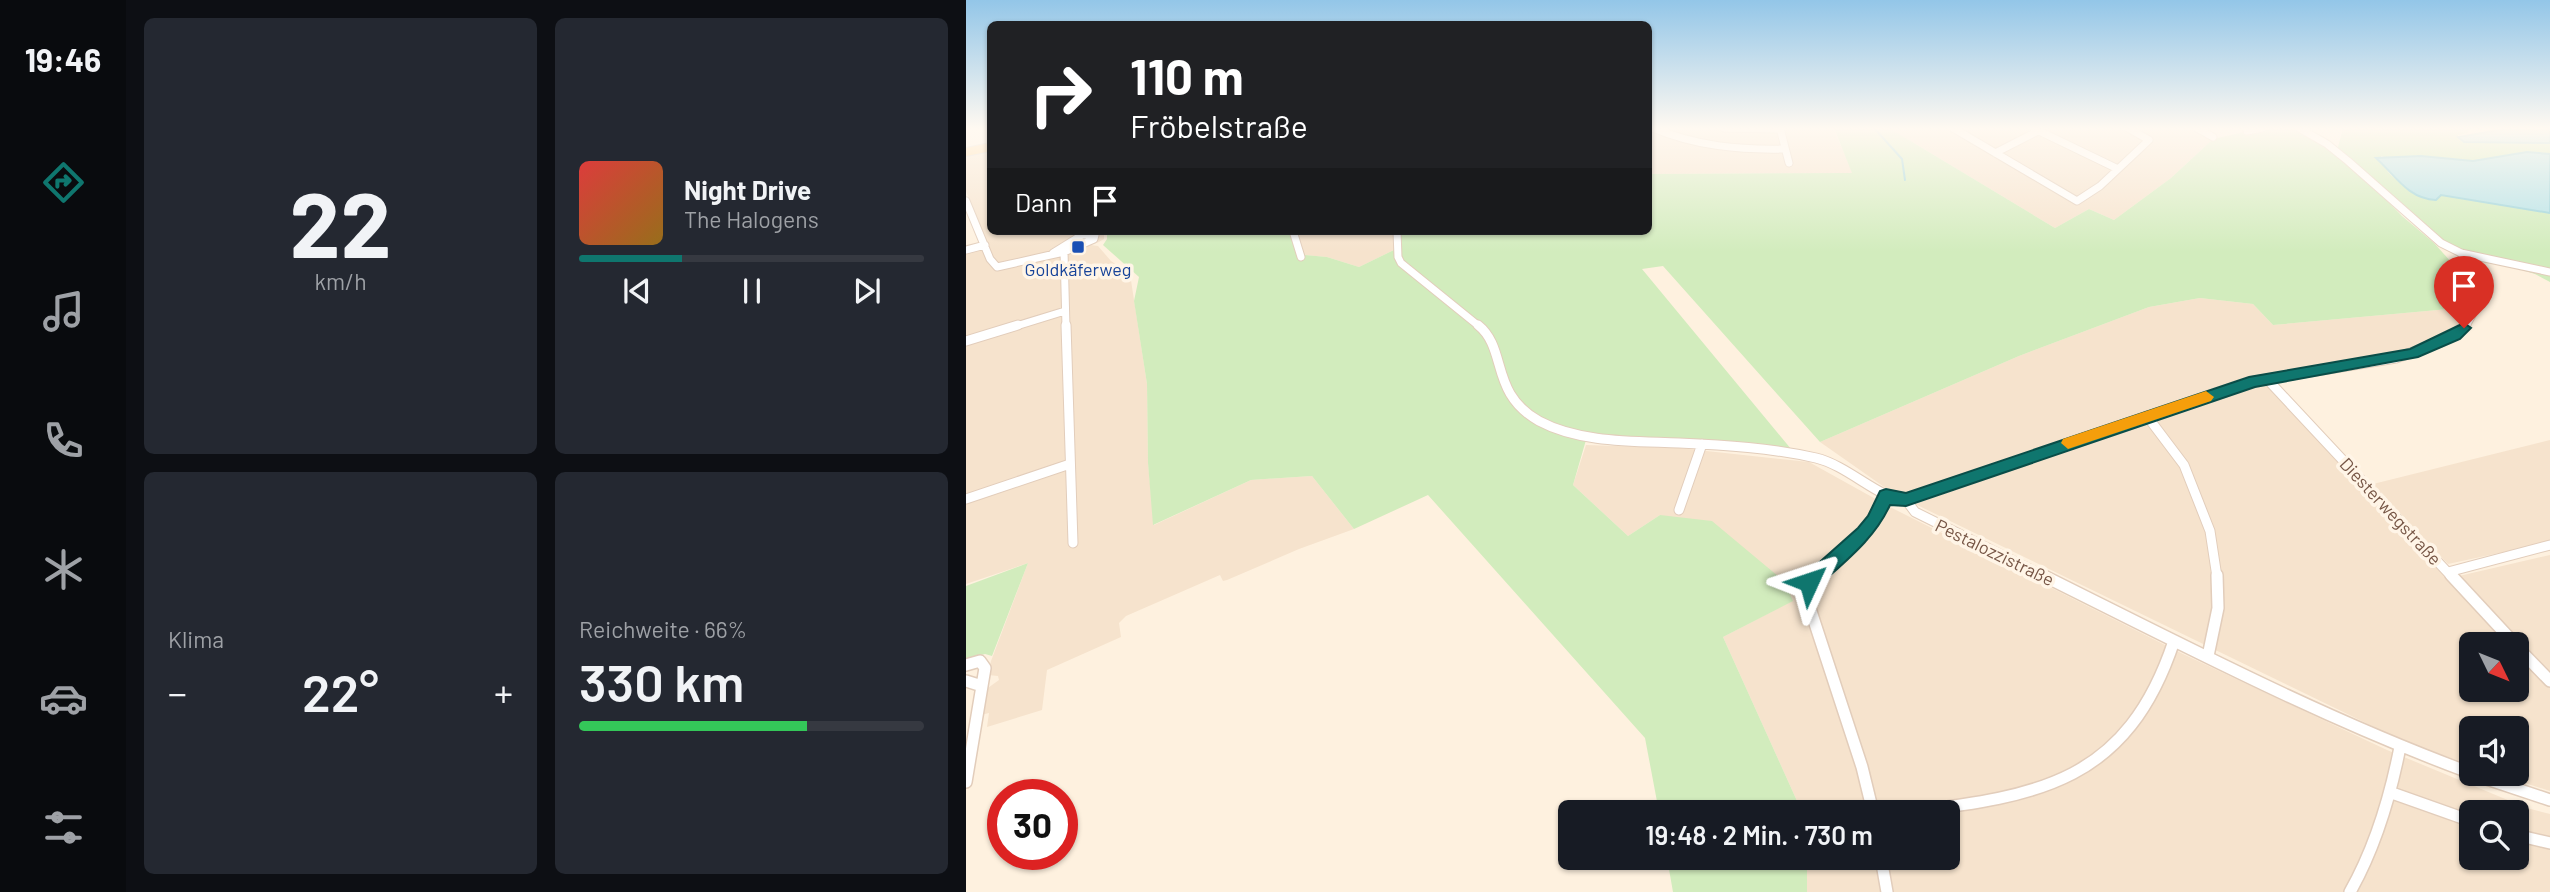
<!DOCTYPE html>
<html lang="de">
<head>
<meta charset="utf-8">
<style>
	:root { --surface:#171b24; --page:#242831; --text:#f1f3f6; --muted:#9ea1a6; --line:#363941; --accent:#0f766e }
	body { margin:0; font-family:Barlow,sans-serif; background:var(--page); color:var(--text); height:100vh; display:flex; flex-direction:column; font-size:26px; white-space:nowrap }
	* { box-sizing:border-box; margin:0 }
	p { font-size:23px; color:var(--muted) }
	.icon { flex:none; width:38px; height:38px; fill:none; stroke:currentColor; stroke-width:2; stroke-linecap:round; stroke-linejoin:round }
	.map { position:relative; flex:1; overflow:hidden }
	.details { display:flex; flex-direction:column; gap:18px; padding:18px; background:#0d0f14; width:840px }
	.details>* { flex:none }
	.banner { position:absolute; left:21px; top:21px; width:665px; height:214px; border-radius:10px; box-shadow:0 2px 5px #0004; background:#202124; color:#fff; overflow:hidden }
	.needle { width:46px; rotate:133deg }
	.fabs { position:absolute; left:1493px; top:632px; display:grid; gap:14px }
	.fabs a { display:grid; place-items:center; width:70px; height:70px; border-radius:10px; background:var(--surface); box-shadow:0 2px 5px #0004; font-size:35px }
	.speed { position:absolute; left:21px; top:779px; display:flex; gap:14px; font-size:35px; font-weight:700; text-align:center }
	.speed>* { display:grid; place-content:center; width:91px; height:91px; border-radius:50%; background:var(--surface); box-shadow:0 2px 5px #0004; line-height:1 }
	.speed .limit { border:10px solid #d22; background:#fff; color:#111 }
	.pin { position:absolute; display:grid; place-items:center; width:60px; height:60px; color:#fff; margin:-72px -30px; border-radius:50% 50% 50% 0; rotate:-45deg; box-shadow:0 0 7px #0007 }
	.pin .icon { rotate:45deg }
	.me { position:absolute; width:77px; margin:-38px; rotate:48deg; stroke-linejoin:round; filter:drop-shadow(0 0 5px #0008) }
	.turn { display:flex; align-items:center; gap:24px; height:147px; padding:0 28px; font-size:32px }
	.turn .icon { width:91px; height:91px; stroke-width:2.5 }
	.turn b { display:block; font-size:49px; line-height:60px }
	.then { display:flex; align-items:center; height:66px; padding:0 28px; background:#0003; gap:14px; font-size:26px }
	.big { font-size:52px; font-weight:600; line-height:1.1 }
	.details .widget { flex:1; display:flex; flex-direction:column; justify-content:center; gap:10px; min-width:0; padding:0 24px; border-radius:10px; background:var(--page) }
	.details .dial { align-items:center; gap:0 }
	.dial b { font-size:91px; line-height:1 }
	.song { display:flex; align-items:center; gap:21px }
	.cover { width:84px; height:84px; border-radius:10px; background:linear-gradient(135deg,hsl(0 70% 55%),hsl(40 70% 35%)) }
	.played { height:7px; border-radius:4px; background:linear-gradient(90deg,var(--accent) 30%,var(--line) 30%) }
	.keys { display:flex; justify-content:space-around; direction:ltr }
	.heat { display:flex; justify-content:space-between; align-items:center; font-size:38px; direction:ltr }
	.charge { height:10px; border-radius:5px; background:linear-gradient(90deg,#34c759 66%,var(--line) 0) }
	.details .tiles { flex:1; display:grid; gap:18px; grid-template-columns:repeat(2,1fr) }
	.trip { position:absolute; left:592px; top:800px; width:402px; height:70px; border-radius:10px; background:var(--surface); box-shadow:0 2px 5px #0004; font-weight:600; line-height:70px; text-align:center }
	main { display:flex; flex:1; min-height:0 }
	.tabs { display:flex; flex-direction:column; width:126px; justify-content:space-around; align-items:center; background:#090b0e; color:var(--muted) }
	.tabs .icon { width:49px; height:49px }
	.tabs .selected { color:var(--accent) }
	.tabs b { font-size:32px; color:var(--text) }
	.map>svg:first-child { display:block }
	.residential { fill:#f6e3cd; fill-rule:evenodd }
	.green { fill:#d2ecbd }
	.water { fill:#b3e2e8; stroke:#98d3db; stroke-width:2 }
	.lines { fill:none; stroke-linecap:round; stroke-linejoin:round }
	.stream { stroke:#98d3db; stroke-width:2 }
	.minor-far2-casing { stroke:#e2cdbb; stroke-width:9 }
	.minor-far1-casing { stroke:#e2cdbb; stroke-width:11 }
	.minor-casing { stroke:#e2cdbb; stroke-width:14 }
	.major-casing { stroke:#ded6d2; stroke-width:10 }
	.minor-far2 { stroke:#fff; stroke-width:7 }
	.minor-far1 { stroke:#fff; stroke-width:9 }
	.minor { stroke:#fff; stroke-width:11 }
	.major { stroke:#ffd595; stroke-width:8 }
	.route { fill:#0f766e; stroke:#0a4d48; stroke-width:2 }
	.slow { fill:#f59e0b }
	.transit-dot { fill:#1a4fb4; stroke:#fff5e7; stroke-width:2.5 }
	.labels { text-anchor:middle; dominant-baseline:central; stroke-width:7; stroke-linejoin:round; paint-order:stroke }
	.transit-label { font-size:18px; fill:#164399; stroke:#fff5e7 }
	.street-label { font-size:18px; fill:#765545; stroke:#fff5e7 }
</style>
</head>
<body>
<main>
<nav class="tabs">
<b>19:46</b>
<svg class="icon selected" aria-label="directions" viewBox="0 0 24 24"><path d="M12 3l9 9-9 9-9-9zM9 14v-3h6M13 9l2 2-2 2"/></svg>
<svg class="icon" aria-label="music" viewBox="0 0 24 24"><path d="M9 18V5l10-2v13"/><circle cx="6" cy="18" r="3"/><circle cx="16" cy="16" r="3"/></svg>
<svg class="icon" aria-label="phone" viewBox="0 0 24 24"><path d="M5 4h4l2 5-3 2q2 4 5 5l2-3 5 2v4C11 20 4 13 5 4z"/></svg>
<svg class="icon" aria-label="climate" viewBox="0 0 24 24"><path d="M12 3v18M4 7l16 10M4 17L20 7"/></svg>
<svg class="icon" aria-label="car" viewBox="0 0 24 24"><path d="M5 17H2v-5l4-1 3-4h7l3 4 3 1v5h-3M9 17h6M6 11h13"/><circle cx="7" cy="17" r="2"/><circle cx="17" cy="17" r="2"/></svg>
<svg class="icon" aria-label="filters" viewBox="0 0 24 24"><path d="M4 7h16M4 17h16"/><circle cx="9" cy="7" r="2"/><circle cx="15" cy="17" r="2"/></svg>
</nav>
<section class="details">
<div class="tiles">
<div class="widget dial"><b>22</b><p>km/h</p></div>
<div class="widget">
<div class="song"><i class="cover"></i><div><b>Night Drive</b><p>The Halogens</p></div></div>
<div class="played"></div>
<div class="keys"><svg class="icon" aria-label="previous" viewBox="0 0 24 24"><path d="M18 5L8 12l10 7zM5 5v14"/></svg><svg class="icon" aria-label="pause" viewBox="0 0 24 24"><path d="M8 5v14M16 5v14"/></svg><svg class="icon" aria-label="next" viewBox="0 0 24 24"><path d="M6 5l10 7-10 7zM19 5v14"/></svg></div>
</div>
<div class="widget"><p>Klima</p>
<div class="heat"><a>−</a><b class="big">22°</b><a>+</a></div>
</div>
<div class="widget"><p>Reichweite · 66%</p><b class="big">330 km</b><div class="charge"></div></div>
</div>
</section>
<div class="map">
<svg width="1584" height="892" viewBox="0 0 1584 892">
	<rect width="100%" height="100%" fill="#fef1df"/>
	<path class="residential" d="M682 128H867L887 173 683 174Z
		M923 128H1229L1247 139 1205 178 1148 220 1123 209 1089 228Z
		M24 148V231H138V239L131 243 128 242 131 236 106 237 81 253 35 265 29 262 0 191V153Z
		M327 231H431L432 248 393 267 361 257 338 255Z
		M125 245 132 246 145 261 164 274 181 384 182 463 188 525 285 480 346 476 388 529 333 549 261 580 257 581 254 575 160 616 153 623 155 637 81 670 76 710 21 727 23 713 15 715 19 690 33 680 32 676 22 675 25 661 62 563 0 584V501L107 466 99 252Z
		M17 247 28 267 95 253 97 310 0 340V251Z
		M1234 298 1287 304 1307 325 1505 307 1506 310 1482 333 1435 352 1281 377 931 496 854 442 1053 356 1183 307Z
		M96 314 101 462 0 497V342Z
		M1294 384 1302 386 1543 644H1505V690H1550L1551 652 1584 688V791L1530 774H1550V728H1505V765L1437 741 949 504Z
		M1584 440V542L1482 564 1407 484Z
		M620 445 713 448 843 462 924 507 1217 654 1421 750 1561 808 1584 814V892H841V858H982V812H836L757 637 826 601 694 515 662 536 607 485ZM1505 812H1550V858H1505Z
		M1584 555V672L1493 576Z"/>
	<path class="green" d="M868 128H923L1089 228 1123 209 1148 220 1205 178 1247 139 1296 128H1333L1371 151 1377 128H1503L1502 133 1492 135 1493 140 1498 142 1584 143V154L1561 152 1507 161 1455 156 1424 159 1415 156C1418 181 1451 190 1470 200L1475 195 1584 213V282L1569 274 1484 248 1392 171 1436 216 1468 243 1495 273 1505 307 1307 325 1287 304 1234 298 1183 307 1053 356 854 442 697 266 676 269 830 455 622 433 607 485 662 536 694 515 746 521 818 581 827 601 757 637 836 812H693L679 738 462 495 388 529 346 476 285 480 187 525 182 463 181 384 168 301 173 277 137 245 141 239V231H327L339 255 361 257 393 267 432 248 431 231H682L683 174 886 173Z
		M62 563 26 656 19 654 0 659V586Z
		M701 858H841V892H707Z"/>
	<path class="water" d="M1545 128H1584V143L1498 142 1492 137Z
		M1561 152 1584 154V213L1475 195 1470 200C1442 199 1429 175 1410 158L1455 156 1507 161Z"/>
	<g class="lines">
		<path class="stream" d="M908 128 936 159 939 180"/>
		<g class="minor-far2-casing">
			<path id="minor-far2" d="M687 128C730 146 773 150 819 149
				M758 128 815 129
				M814 128 823 163
				M987 128 1111 201 1134 186 1183 140 1162 128
				M1067 128 1152 169
				M1231 128 1247 137
				M1333 128 1361 144 1382 161 1475 243 1495 253 1584 272
				M1281 131 1296 128
				M1029 153 1074 130
				M0 201 24 259 31 267 98 252 128 239 129 235H116L87 253
				M327 231 335 257
				M431 231 432 257 435 263 514 327
				M0 250 19 245
				M98 251 100 327
				M1495 253C1512 288 1522 292 1499 327
				M47 327 99 311"/>
		</g>
		<g class="minor-far1-casing">
			<path id="minor-far1" d="M100 325 107 543
				M512 325C542 349 523 393 573 421 614 443 668 441 713 443 759 445 806 448 850 458 883 466 914 500 940 500L1288 381 1430 358 1475 342 1500 325
				M0 341 52 325
				M1301 379 1486 577
				M1181 416 1218 465 1244 531 1251 577
				M0 499 104 464
				M940 500 949 512 1080 577
				M713 510 736 444
				M1482 572 1584 545
				M848 577 898 530 920 495"/>
		</g>
		<g class="minor-casing">
			<path id="minor" d="M850 575 843 582 839 593 896 767 907 812
				M1076 575C1217 645 1358 719 1505 773
				M1485 575 1549 644
				M1550 646 1584 681
				M1242 656 1252 608 1251 575
				M0 665 14 661 19 668 0 782
				M0 681 16 686
				M1506 774 1584 800
				M1426 793 1505 821
				M942 812C1074 796 1161 782 1208 641
				M1550 835 1584 843
				M915 858 921 892
				M1384 892C1410 846 1424 798 1434 747"/>
		</g>
		<g class="major-casing">
			<path id="major" d="M0 152 24 147"/>
		</g>
		<use href="#minor-far2" class="minor-far2"/>
		<use href="#minor-far1" class="minor-far1"/>
		<use href="#minor" class="minor"/>
		<use href="#major" class="major"/>
	</g>
	<linearGradient id="sky" x2="0" y2="1"><stop stop-color="#93c6e8"/><stop offset="0.51" stop-color="#fff9f1"/><stop offset="1" stop-color="#fff9f1" stop-opacity="0"/></linearGradient>
	<rect width="1584" height="252" fill="url(#sky)"/>
	<path class="route" d="M1498 323 1505 328 1494 339 1452 357 1289 387 940 506 924 505C908 540 878 562 850 588L843 590 837 588 834 582 837 577 892 528 902 516 914 491 920 489 940 493 1283 377 1444 349Z"/>
	<path class="slow" d="M1240 391 1248 397 1245 401 1102 449 1095 443 1097 439Z"/>
	<rect class="transit-dot" x="105" y="240" width="14" height="14" rx="3.5"/>
	<g class="labels">
		<g class="transit-label">
			<text x="112" y="269">Goldkäferweg</text>
		</g>
		<g class="street-label">
			<text transform="translate(1425 511) rotate(47)">Diesterwegstraße</text>
			<text transform="translate(1029 552) rotate(26)">Pestalozzistraße</text>
		</g>
	</g>
</svg>
<div class="fabs">
<a><svg class="needle" viewBox="-14 -14 28 28"><path d="M0-13l5 13h-10z" fill="#e53935"/><path d="M0 13l5-13h-10z" fill="#9ea1a6"/></svg></a>
<a><svg class="icon" aria-label="sound" viewBox="0 0 24 24"><path d="M4 9h4l5-4v14l-5-4H4zM17 9q2 3 0 6"/></svg></a>
<a><svg class="icon" aria-label="search" viewBox="0 0 24 24"><circle cx="10" cy="10" r="6"/><path d="M15 15l6 6"/></svg></a>
</div>
<div class="speed"><div class="limit">30</div></div>
<div class="pin" style="left:1498px;top:328px;background:#d93025"><svg class="icon" aria-label="arrive" viewBox="0 0 24 24"><path d="M6 21V4h12l-3 4 3 4H6"/></svg></div>
<svg class="me" style="left:843px;top:582px" viewBox="-20 -20 40 40"><path d="M0-17L14 15 0 8-14 15z" fill="#0f766e" stroke="#fff" stroke-width="4"/></svg>
<div class="trip">19:48 · 2 Min. · 730 m</div>
<div class="banner">
<div class="turn"><svg class="icon" aria-label="right" viewBox="0 0 24 24"><path d="M7 20v-9h11M14 6l5 5-5 5"/></svg><div><b>110 m</b>Fröbelstraße</div></div>
<div class="then">Dann<svg class="icon" aria-label="arrive" viewBox="0 0 24 24"><path d="M6 21V4h12l-3 4 3 4H6"/></svg></div>
</div>
</div>
</main>
</body>
</html>
